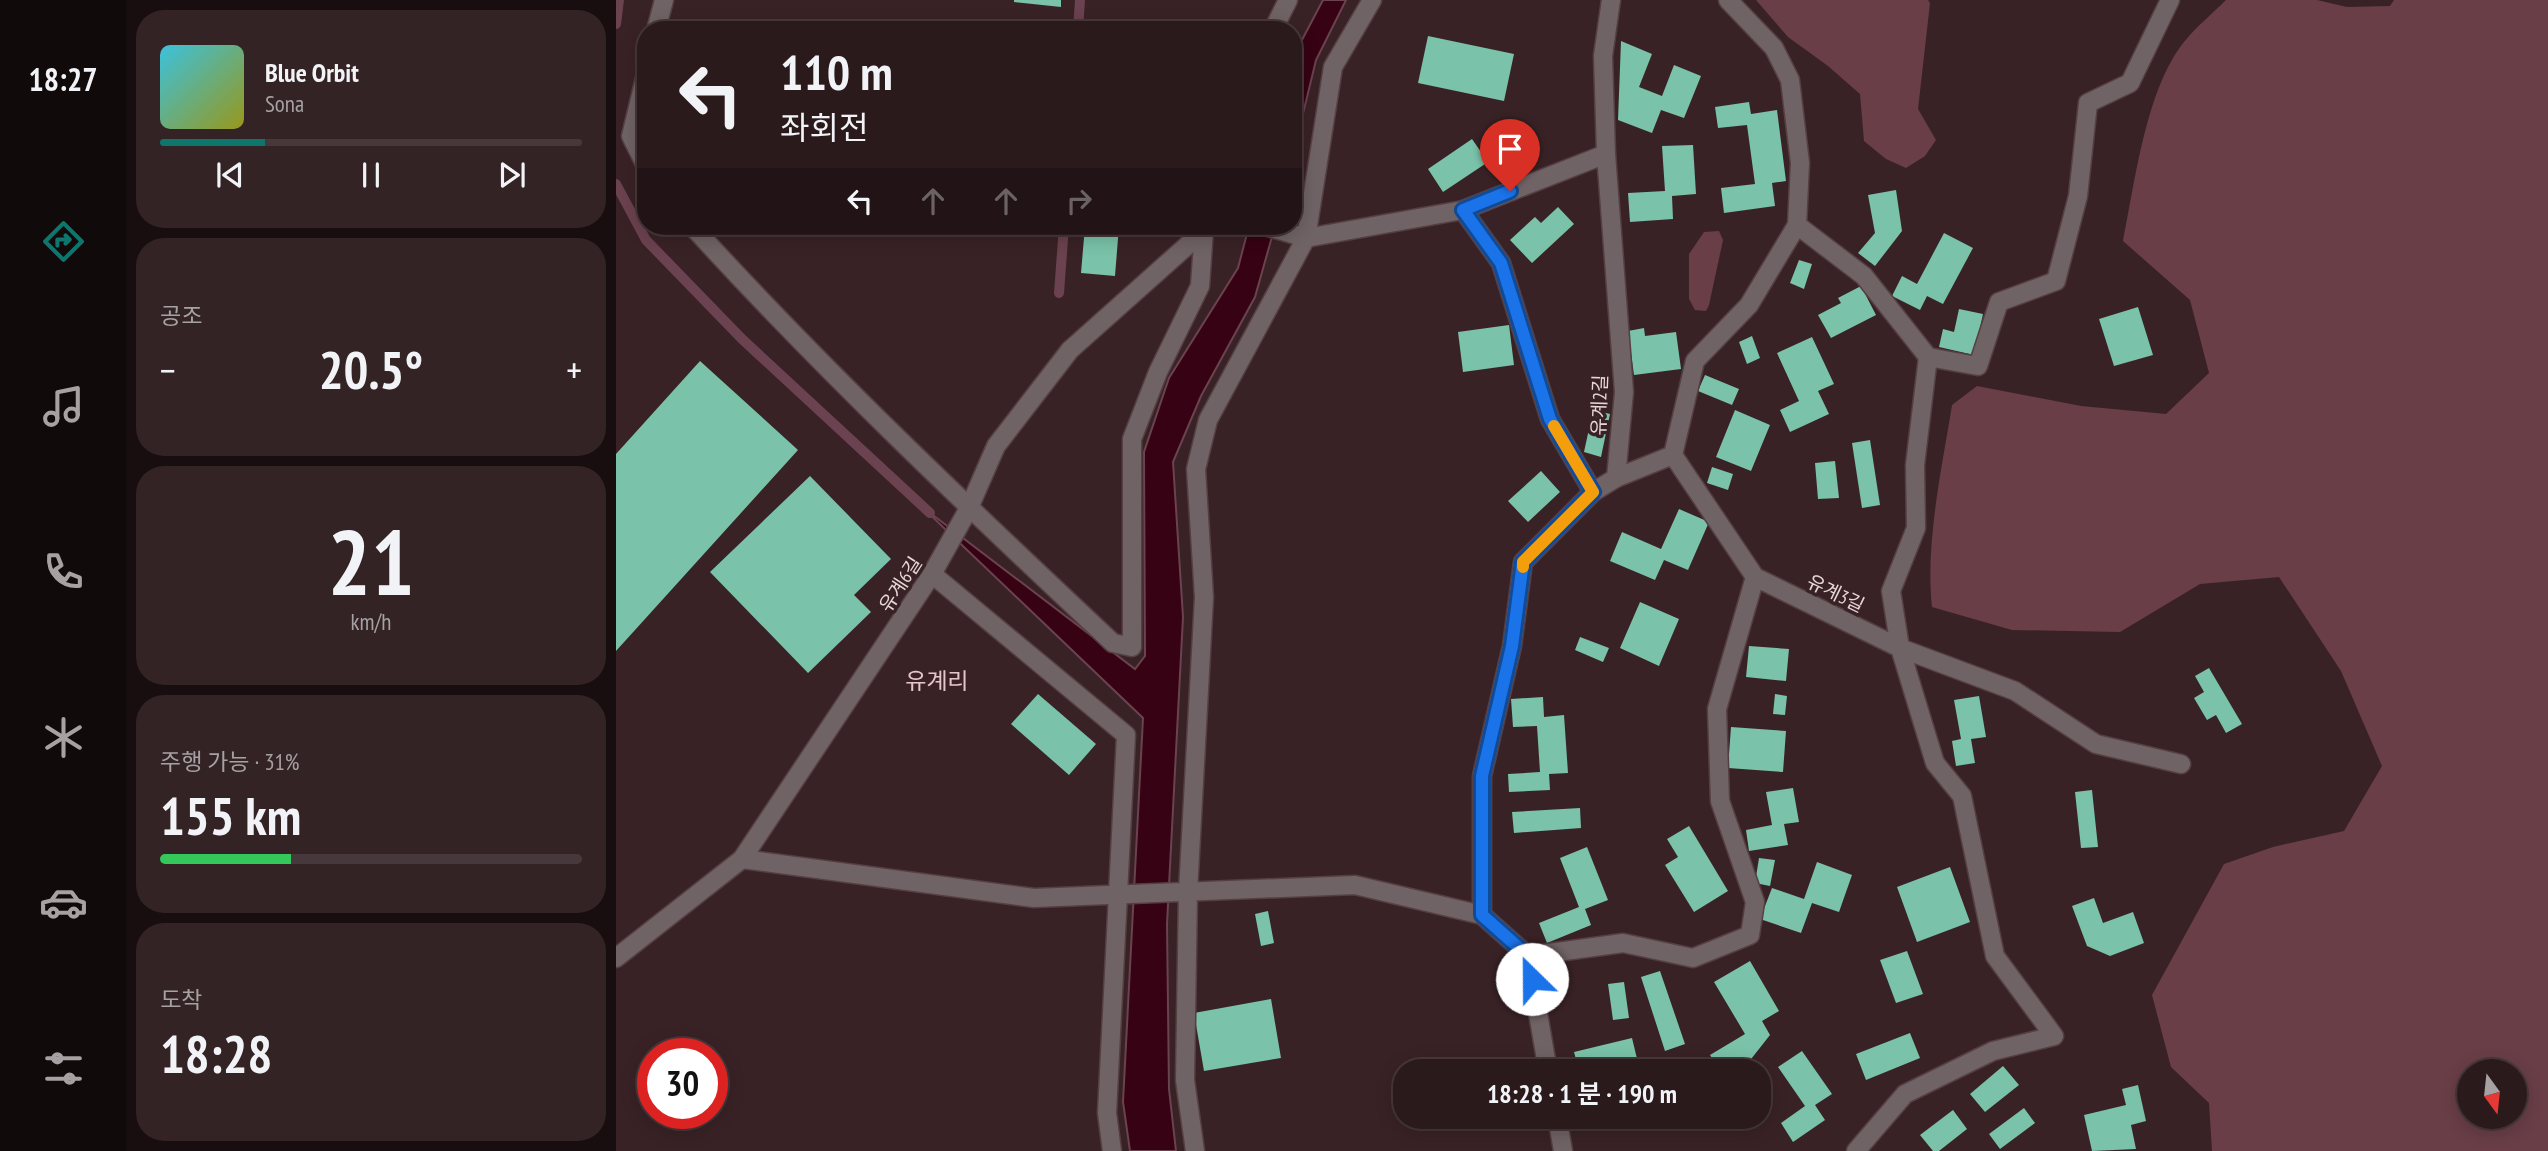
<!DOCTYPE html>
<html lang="ko">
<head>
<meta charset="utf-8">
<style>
	:root { --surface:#2b1a1c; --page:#332325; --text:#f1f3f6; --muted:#a6a1a3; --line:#47383b; --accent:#0f766e }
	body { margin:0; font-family:"PT Sans Narrow","Noto Sans KR",sans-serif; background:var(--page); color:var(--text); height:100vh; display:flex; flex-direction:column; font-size:26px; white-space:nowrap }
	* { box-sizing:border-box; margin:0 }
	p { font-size:23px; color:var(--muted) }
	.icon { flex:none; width:38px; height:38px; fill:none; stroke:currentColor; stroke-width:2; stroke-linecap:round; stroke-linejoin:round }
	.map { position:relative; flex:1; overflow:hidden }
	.panel { display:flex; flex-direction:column; gap:10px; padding:10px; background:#180e0f; width:490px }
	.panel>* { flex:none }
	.guide { position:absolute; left:21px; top:21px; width:665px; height:214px; border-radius:28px; box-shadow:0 4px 18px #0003,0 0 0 2px var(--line); background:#2b1a1c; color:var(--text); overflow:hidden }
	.needle { width:46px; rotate:165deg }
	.fabs { position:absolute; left:1841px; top:1059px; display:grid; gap:14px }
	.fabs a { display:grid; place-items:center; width:70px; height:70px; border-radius:50%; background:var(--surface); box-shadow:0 4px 18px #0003,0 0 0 2px var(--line); font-size:35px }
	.speed { position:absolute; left:21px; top:1038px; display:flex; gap:14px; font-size:35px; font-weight:700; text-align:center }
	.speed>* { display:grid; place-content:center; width:91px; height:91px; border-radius:50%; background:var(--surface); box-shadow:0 4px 18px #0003,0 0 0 2px var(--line); line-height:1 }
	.speed .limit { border:10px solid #d22; background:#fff; color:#111 }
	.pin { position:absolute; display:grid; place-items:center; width:60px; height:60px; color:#fff; margin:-72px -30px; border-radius:50% 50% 50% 0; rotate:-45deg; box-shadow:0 0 7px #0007 }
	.pin .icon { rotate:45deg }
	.me { position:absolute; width:77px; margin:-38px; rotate:337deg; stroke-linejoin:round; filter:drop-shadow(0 0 5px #0008) }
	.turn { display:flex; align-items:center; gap:24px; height:147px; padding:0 28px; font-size:32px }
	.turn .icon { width:91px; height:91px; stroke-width:2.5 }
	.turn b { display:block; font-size:49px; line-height:60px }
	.lanes { display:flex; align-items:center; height:66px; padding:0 28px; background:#0003; justify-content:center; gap:35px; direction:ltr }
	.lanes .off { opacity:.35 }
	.big { font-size:52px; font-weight:600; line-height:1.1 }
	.panel .widget { flex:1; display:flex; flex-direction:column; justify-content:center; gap:10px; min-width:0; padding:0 24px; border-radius:28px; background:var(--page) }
	.panel .dial { align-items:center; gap:0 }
	.dial b { font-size:91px; line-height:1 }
	.song { display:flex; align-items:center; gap:21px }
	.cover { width:84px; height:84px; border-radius:10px; background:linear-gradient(135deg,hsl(190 70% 55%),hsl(60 70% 35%)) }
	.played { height:7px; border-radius:4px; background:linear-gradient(90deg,var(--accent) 25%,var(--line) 25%) }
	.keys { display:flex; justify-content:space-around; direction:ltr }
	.heat { display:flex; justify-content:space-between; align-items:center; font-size:38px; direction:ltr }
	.charge { height:10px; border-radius:5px; background:linear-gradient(90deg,#34c759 31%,var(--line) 0) }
	.trip { position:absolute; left:777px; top:1059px; width:378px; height:70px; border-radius:28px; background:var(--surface); box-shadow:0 4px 18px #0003,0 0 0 2px var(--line); font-weight:600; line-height:70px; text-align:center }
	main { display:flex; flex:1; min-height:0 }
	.menu { display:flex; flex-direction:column; width:126px; justify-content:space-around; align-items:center; background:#110a0b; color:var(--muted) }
	.menu .icon { width:49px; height:49px }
	.menu .active { color:var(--accent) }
	.menu b { font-size:32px; color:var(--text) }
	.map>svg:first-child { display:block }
	.green { fill:#693e47; fill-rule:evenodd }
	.water { fill:#360214; stroke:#6b424f; stroke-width:2 }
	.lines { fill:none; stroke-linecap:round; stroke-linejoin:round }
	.stream { stroke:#6b424f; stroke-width:10 }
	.building { fill:#7ac2a9 }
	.lane-casing { stroke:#553f43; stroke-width:21 }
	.street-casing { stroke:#553f43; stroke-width:21 }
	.lane { stroke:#706365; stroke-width:18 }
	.street { stroke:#706365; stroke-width:18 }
	.route-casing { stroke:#114b97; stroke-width:18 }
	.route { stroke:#1a73e8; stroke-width:12 }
	.slow { stroke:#f59e0b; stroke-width:12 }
	.labels { text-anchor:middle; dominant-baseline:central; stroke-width:7; stroke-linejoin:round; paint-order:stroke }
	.street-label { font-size:19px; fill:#e7d7d9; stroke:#392226 }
	.quarter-label { font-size:23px; fill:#e4c5ca; stroke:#392226 }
</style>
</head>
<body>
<main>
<nav class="menu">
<b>18:27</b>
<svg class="icon active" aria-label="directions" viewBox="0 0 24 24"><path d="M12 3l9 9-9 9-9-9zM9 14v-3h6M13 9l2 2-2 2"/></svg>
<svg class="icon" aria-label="music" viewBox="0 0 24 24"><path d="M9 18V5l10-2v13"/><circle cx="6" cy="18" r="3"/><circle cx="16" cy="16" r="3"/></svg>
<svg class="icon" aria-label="phone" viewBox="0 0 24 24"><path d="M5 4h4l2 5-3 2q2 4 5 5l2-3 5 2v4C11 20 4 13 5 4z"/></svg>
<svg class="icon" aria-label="climate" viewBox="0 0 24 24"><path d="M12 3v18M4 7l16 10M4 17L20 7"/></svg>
<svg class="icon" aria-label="car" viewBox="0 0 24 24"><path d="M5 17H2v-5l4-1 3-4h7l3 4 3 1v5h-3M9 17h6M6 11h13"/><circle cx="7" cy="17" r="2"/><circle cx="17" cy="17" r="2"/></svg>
<svg class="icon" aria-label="filters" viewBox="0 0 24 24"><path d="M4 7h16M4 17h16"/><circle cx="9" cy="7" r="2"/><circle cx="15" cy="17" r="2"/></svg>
</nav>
<section class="panel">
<div class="widget">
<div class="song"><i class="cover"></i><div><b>Blue Orbit</b><p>Sona</p></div></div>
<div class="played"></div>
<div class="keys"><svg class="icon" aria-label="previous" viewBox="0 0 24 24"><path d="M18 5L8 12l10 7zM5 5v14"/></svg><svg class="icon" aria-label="pause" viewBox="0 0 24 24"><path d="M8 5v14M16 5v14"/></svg><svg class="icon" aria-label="next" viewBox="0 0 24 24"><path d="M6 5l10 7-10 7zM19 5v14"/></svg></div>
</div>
<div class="widget"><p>공조</p>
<div class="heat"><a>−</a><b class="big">20.5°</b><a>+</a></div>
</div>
<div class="widget dial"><b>21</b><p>km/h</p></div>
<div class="widget"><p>주행 가능 · 31%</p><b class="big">155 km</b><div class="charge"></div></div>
<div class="widget"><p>도착</p><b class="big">18:28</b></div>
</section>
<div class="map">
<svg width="1932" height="1151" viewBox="0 0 1932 1151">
	<rect width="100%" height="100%" fill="#392226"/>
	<path class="green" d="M1140 0H1312L1314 3 1302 109 1320 140 1309 156 1290 168 1270 159 1248 141 1244 94 1212 66 1172 37Z
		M1610 0H1701L1731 7 1774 6 1778 0H1932V1151H1596L1593 1103 1555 1067 1536 995 1608 864 1657 847 1728 831 1766 766 1725 671 1663 577 1584 584 1504 632 1396 630 1316 607C1309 543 1326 468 1336 405L1361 386 1465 406 1550 414 1593 373 1574 300 1507 241C1519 182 1530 89 1568 42 1580 27 1596 14 1610 0ZM1853 1071H1899V1116H1853Z
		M1103 231 1107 240 1093 305 1090 311 1079 310 1073 299V254L1088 232Z"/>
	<path class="water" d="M707 0H730L700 60 677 155V57Z
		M633 226H659L639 297 585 396 557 462 567 617 551 924 553 1089 560 1151H514L507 1102 527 718 305 506 519 669 529 656 528 452 553 378 622 268Z"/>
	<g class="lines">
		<path class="stream" d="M0 24 3 0
			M462 30 464 0
			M0 184 30 240 126 339 314 513
			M443 293 448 226"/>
	</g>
	<path class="building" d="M398 0H445V7L398 2Z
		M812 36 898 54 888 101 802 83Z
		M1005 41 1036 54 1023 87 1046 96 1058 65 1085 76 1068 118 1045 110 1036 133 1002 120Z
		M1133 102 1135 114 1161 110 1170 181 1156 183 1159 206 1108 213 1105 188 1139 184 1131 125 1102 128 1099 107Z
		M856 139 872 162 827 192 812 169Z
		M1077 145 1080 194 1056 196 1057 219 1014 222 1012 193 1049 191 1046 146Z
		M1280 190 1286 231 1259 266 1242 253 1259 233 1252 195Z
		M942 207 958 224 916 263 894 240 919 217 925 223Z
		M469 226H503L499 276 465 273Z
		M1328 233 1357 248 1327 304 1311 296 1304 310 1276 296 1286 276 1301 284Z
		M1183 260 1196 264 1188 289 1174 283Z
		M1245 286 1260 315 1215 338 1202 315 1225 303 1222 298Z
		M1522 307 1537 355 1498 366 1483 319Z
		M1343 309 1367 314 1358 355 1323 347 1327 329 1338 332Z
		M893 325 898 365 847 372 842 332Z
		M1028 328 1029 336 1060 332 1065 369 1018 375 1012 331Z
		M1136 336 1144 358 1131 364 1123 342Z
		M1196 337 1218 384 1202 391 1213 414 1174 432 1164 410 1183 401 1161 353Z
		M84 361 182 450 0 651V454Z
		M1089 375 1123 389 1116 405 1082 391Z
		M977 410 994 414 985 457 968 452Z
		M1119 410 1154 425 1135 471 1100 457Z
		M1254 440 1264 505 1246 508 1236 443Z
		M1219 461 1223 498 1202 499 1199 463Z
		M1096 467 1117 474 1112 490 1091 483Z
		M925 471 944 492 912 522 892 501Z
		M194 476 275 559 238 595 255 612 192 673 94 572Z
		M1063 509 1093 522 1072 570 1048 560 1039 580 994 561 1006 532 1045 549Z
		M1024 602 1063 619 1043 666 1004 648Z
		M964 637 993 648 987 662 959 650Z
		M1133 646 1173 649 1170 681 1130 677Z
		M1593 668 1626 724 1610 733 1600 715 1591 720 1578 698 1588 692 1579 676Z
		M422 694 480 744 453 775 395 724Z
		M1159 694 1171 696 1169 715 1157 714Z
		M1363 696 1370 737 1355 739 1359 763 1340 766 1336 741 1345 739 1338 700Z
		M927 697 928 717 948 715 952 773 933 774 934 790 893 792 892 774 924 772 921 726 897 727 895 699Z
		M1115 727 1170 731 1167 772 1112 768Z
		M1177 788 1183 822 1168 824 1172 845 1133 851 1130 830 1156 825 1150 792Z
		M1476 790 1482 847 1465 848 1459 792Z
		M964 808 965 828 898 833 896 812Z
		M1073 826 1112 891 1078 912 1049 865 1062 857 1051 839Z
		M971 847 992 900 969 909 975 925 931 943 923 923 963 907 944 858Z
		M1143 858 1159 860 1154 886 1139 883Z
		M1201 862 1236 875 1223 912 1196 903 1185 933 1144 919 1156 888 1188 899Z
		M1334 867 1354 922 1301 942 1281 887Z
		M1478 898 1487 923 1517 912 1528 943 1494 956 1471 946 1456 906Z
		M652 911 658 943 645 946 639 914Z
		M1291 951 1307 994 1280 1003 1264 960Z
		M1134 961 1163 1011 1146 1021 1154 1035 1128 1068 1123 1071H1104L1094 1055 1129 1034 1098 982Z
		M1044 971 1069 1044 1049 1051 1025 977Z
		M1008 982 1013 1018 997 1020 992 984Z
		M655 999 665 1058 588 1071 578 1013Z
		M1294 1033 1304 1058 1250 1080 1240 1054Z
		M1016 1038 1024 1071H963L958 1052Z
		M1186 1051 1216 1094 1199 1105 1209 1120 1177 1142 1165 1123 1189 1106 1162 1067Z
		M1387 1066 1403 1085 1369 1112 1354 1094Z
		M1522 1085 1530 1121 1515 1125 1520 1149 1476 1151 1468 1115 1510 1105 1506 1089Z
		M1408 1108 1419 1123 1384 1149 1373 1134Z
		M1337 1110 1351 1129 1323 1151H1317L1304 1135Z"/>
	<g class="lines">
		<g class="lane-casing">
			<path id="lane" d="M1112 0 1158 48 1174 80 1184 163 1181 225 1133 305 1079 361 1057 455 1139 577 1284 648 1319 763 1346 796 1379 956 1438 1036 1377 1051 1289 1094 1240 1151
				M40 30 48 0
				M30 74 15 136 30 166
				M990 154 987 56 995 0
				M847 210 885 263 934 419 977 492
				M1181 225 1248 276 1312 357 1299 465 1300 528 1275 591 1284 648 1399 691 1480 744 1565 764
				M76 226C209 372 353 508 497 643L516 647V439L542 372 584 286 588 229
				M1312 357 1362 366 1383 302 1440 281 1462 196 1472 103 1514 83 1554 0
				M1000 478 1057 455
				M316 574 510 735 491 1113 496 1151
				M126 859 418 898 739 885 866 915
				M912 956 1007 943 1077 958 1134 935 1139 902 1104 801 1101 709 1139 577
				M579 1151 569 1080 572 892 588 597 580 469 592 420 690 238 717 67 756 0"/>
		</g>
		<g class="street-casing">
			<path id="street" d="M657 30 672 0
				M649 226 690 238 847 210 990 154 1008 392 1000 478 977 492 907 562 896 646 866 776V915L912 956 932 1071
				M0 958 126 859 316 574 353 508 380 446 454 350 593 226
				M941 1116 947 1151"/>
		</g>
		<use href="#lane" class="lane"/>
		<use href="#street" class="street"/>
	</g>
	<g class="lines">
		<g class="route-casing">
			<path id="route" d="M894 191 847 210 885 263 934 419 977 492 907 562 896 646 866 776V915L912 956 916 979"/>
		</g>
		<use href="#route" class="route"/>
		<path class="slow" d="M907 567V562L977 492 938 426"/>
	</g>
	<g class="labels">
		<g class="street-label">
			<text transform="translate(983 405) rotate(-88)">유계2길</text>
			<text transform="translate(284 584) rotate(-57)">유계6길</text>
			<text transform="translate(1220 593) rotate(26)">유계3길</text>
		</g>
		<g class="quarter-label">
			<text x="321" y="680">유계리</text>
		</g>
	</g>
</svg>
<div class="fabs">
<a><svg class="needle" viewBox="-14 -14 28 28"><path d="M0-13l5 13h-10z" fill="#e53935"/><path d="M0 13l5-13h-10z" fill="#a6a1a3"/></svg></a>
</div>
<div class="speed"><div class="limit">30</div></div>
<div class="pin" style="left:894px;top:191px;background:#d93025"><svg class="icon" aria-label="arrive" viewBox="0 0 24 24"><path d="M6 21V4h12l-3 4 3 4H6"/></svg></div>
<svg class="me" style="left:916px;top:979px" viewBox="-20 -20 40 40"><circle r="19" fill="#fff"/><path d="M0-13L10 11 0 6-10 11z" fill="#1a73e8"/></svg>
<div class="trip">18:28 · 1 분 · 190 m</div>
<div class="guide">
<div class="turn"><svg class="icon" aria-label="left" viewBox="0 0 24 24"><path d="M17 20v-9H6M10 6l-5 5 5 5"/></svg><div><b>110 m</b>좌회전</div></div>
<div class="lanes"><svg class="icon" aria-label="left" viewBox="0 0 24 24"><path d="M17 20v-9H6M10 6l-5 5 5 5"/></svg><svg class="icon off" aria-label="ahead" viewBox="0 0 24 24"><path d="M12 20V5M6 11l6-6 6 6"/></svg><svg class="icon off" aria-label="ahead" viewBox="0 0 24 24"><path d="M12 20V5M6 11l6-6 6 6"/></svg><svg class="icon off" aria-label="right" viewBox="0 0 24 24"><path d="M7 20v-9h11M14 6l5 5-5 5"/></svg></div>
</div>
</div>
</main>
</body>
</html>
